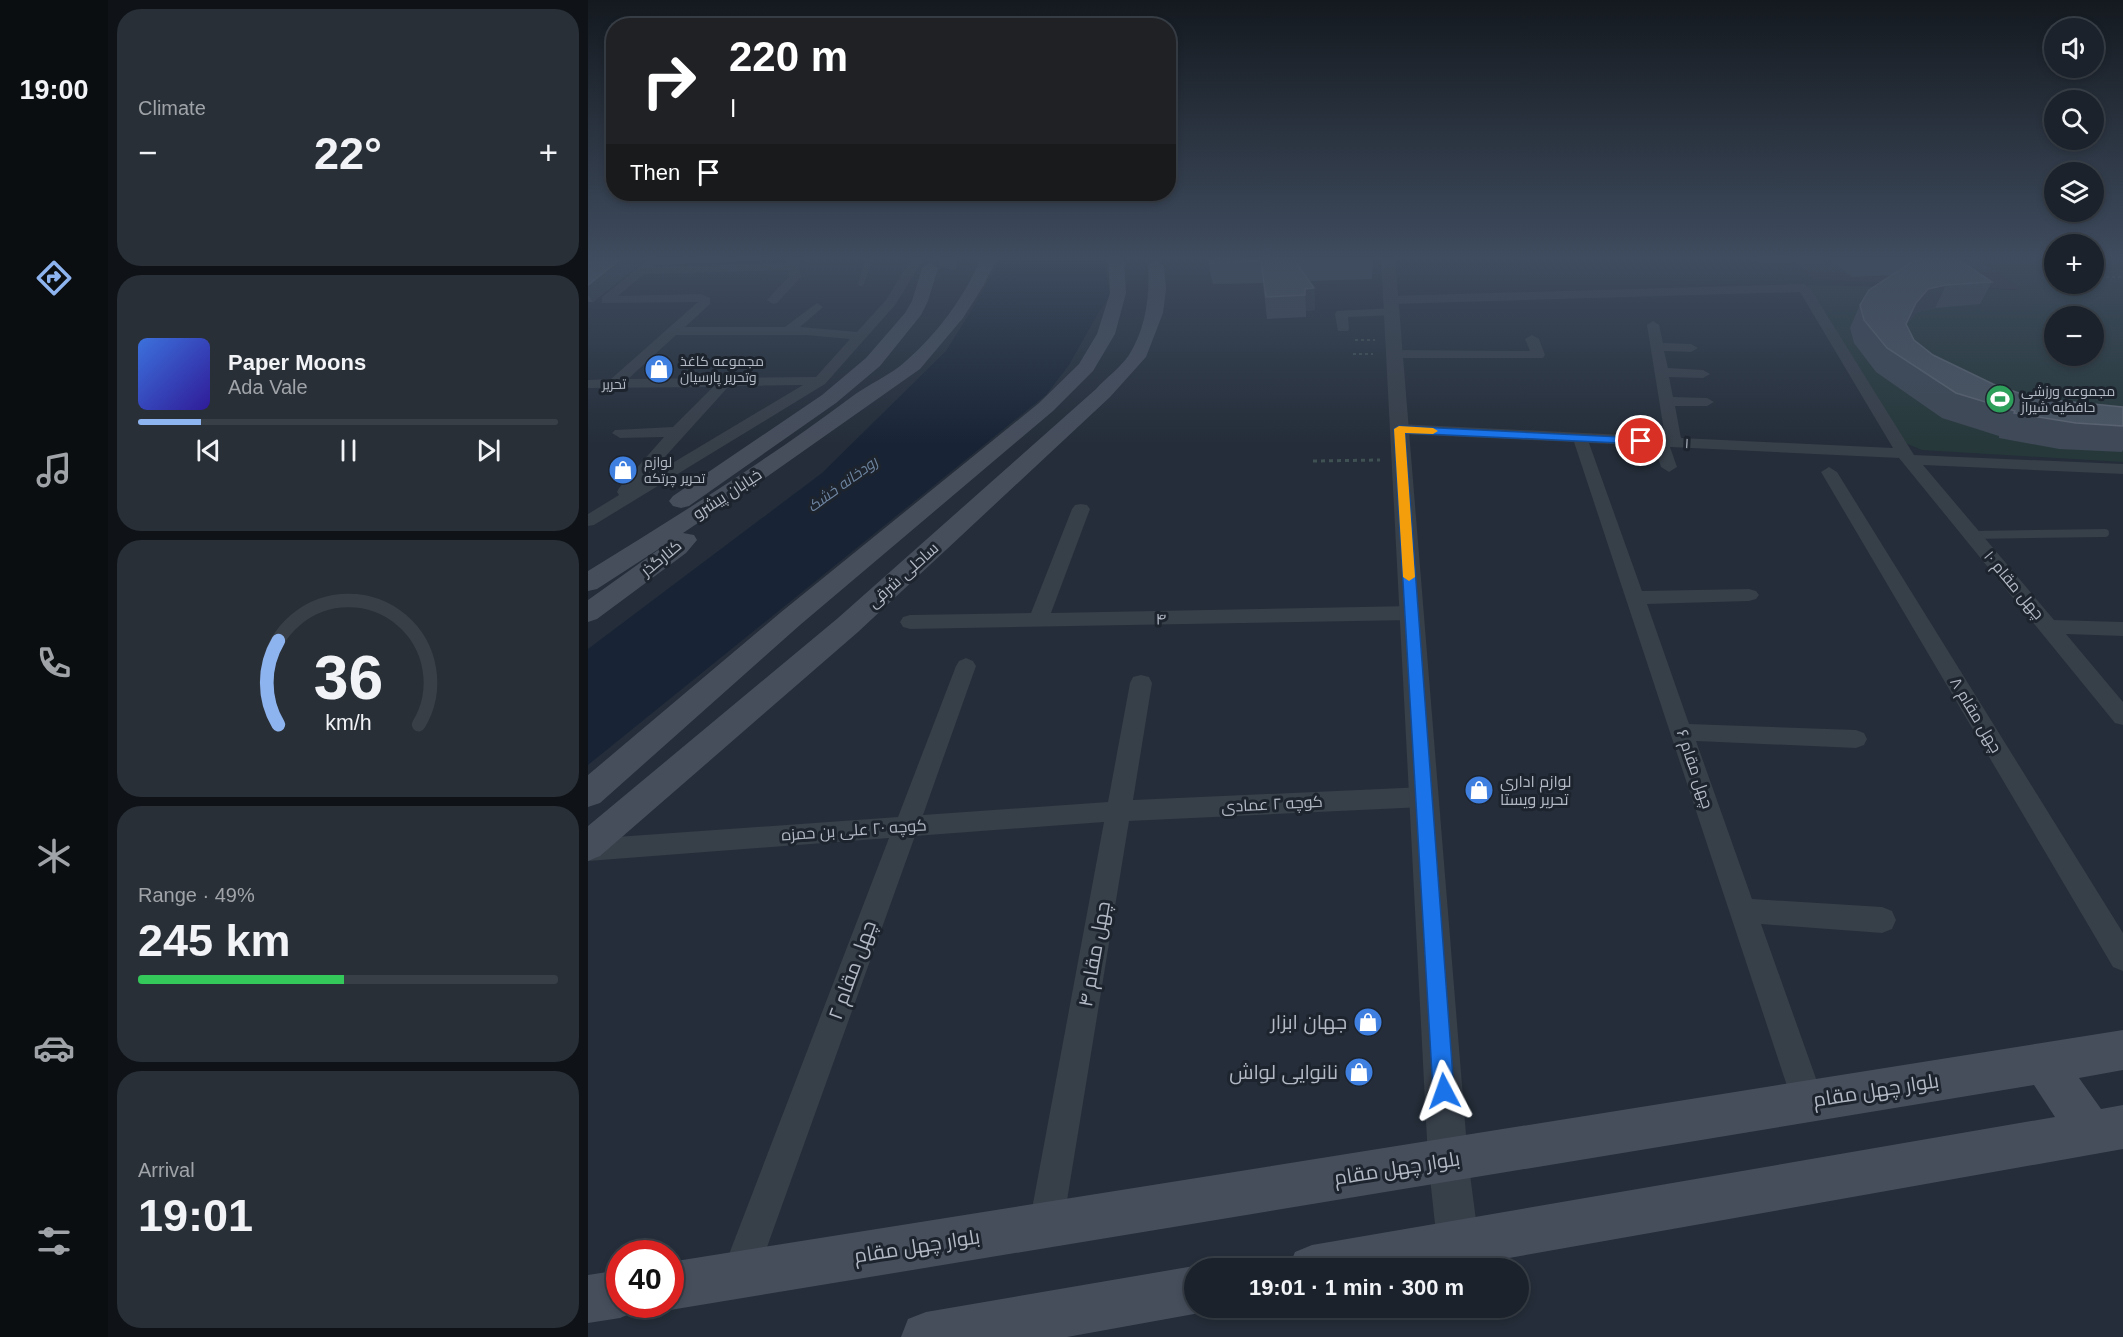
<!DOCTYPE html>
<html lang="en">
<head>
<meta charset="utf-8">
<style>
	:root { --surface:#1b222b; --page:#282f37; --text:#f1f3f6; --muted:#a0a4a9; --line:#393f47; --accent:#8eb4ef }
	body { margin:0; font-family:Arial,Cairo,sans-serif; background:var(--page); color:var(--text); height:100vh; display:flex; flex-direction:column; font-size:22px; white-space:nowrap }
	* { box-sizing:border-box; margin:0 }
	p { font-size:20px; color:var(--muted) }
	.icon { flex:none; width:33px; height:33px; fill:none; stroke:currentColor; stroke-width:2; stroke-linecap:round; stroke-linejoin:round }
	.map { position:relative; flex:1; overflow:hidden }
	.panel { display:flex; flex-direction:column; gap:9px; padding:9px; background:#0f1318; width:480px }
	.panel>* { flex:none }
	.top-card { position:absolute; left:18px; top:18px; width:570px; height:183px; border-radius:24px; box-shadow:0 3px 9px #0003,0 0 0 2px var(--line); background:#202124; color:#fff; overflow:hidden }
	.buttons { position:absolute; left:1456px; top:18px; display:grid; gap:12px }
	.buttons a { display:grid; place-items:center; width:60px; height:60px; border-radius:50%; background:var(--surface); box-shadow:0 3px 9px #0003,0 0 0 2px var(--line); font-size:30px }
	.speed { position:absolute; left:18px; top:1240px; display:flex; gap:12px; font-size:30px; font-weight:700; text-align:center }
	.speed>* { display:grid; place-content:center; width:78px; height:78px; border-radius:50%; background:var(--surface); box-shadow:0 3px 9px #0003,0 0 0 2px var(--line); line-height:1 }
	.speed .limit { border:9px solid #d22; background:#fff; color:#111 }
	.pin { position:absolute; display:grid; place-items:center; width:51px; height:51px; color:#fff; margin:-26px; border:3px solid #fff; border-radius:50%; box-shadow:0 2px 6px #0007 }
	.me { position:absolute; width:66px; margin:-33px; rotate:356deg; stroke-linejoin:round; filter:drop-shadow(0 0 4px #0008) }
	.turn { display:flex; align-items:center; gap:21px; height:126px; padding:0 24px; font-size:27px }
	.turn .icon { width:78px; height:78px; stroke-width:2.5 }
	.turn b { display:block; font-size:42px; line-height:51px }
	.then { display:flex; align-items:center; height:57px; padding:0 24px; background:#0003; gap:12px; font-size:22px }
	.big { font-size:45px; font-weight:700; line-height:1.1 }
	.panel .card { flex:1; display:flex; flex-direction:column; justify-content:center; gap:9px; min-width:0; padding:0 21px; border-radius:24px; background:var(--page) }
	.panel .dial { align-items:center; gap:0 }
	.dial svg { height:156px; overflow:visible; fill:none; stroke:var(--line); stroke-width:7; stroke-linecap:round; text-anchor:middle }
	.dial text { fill:var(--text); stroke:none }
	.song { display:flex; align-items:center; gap:18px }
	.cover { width:72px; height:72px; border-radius:9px; background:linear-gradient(135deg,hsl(220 70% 55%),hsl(250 70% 35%)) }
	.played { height:6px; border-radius:3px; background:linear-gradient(90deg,var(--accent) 15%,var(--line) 15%) }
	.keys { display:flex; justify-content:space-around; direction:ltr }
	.heat { display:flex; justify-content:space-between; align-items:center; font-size:33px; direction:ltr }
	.charge { height:9px; border-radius:4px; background:linear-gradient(90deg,#34c759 49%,var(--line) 0) }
	.trip { position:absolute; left:596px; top:1258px; width:345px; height:60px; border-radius:30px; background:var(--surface); box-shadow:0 3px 9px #0003,0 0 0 2px var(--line); font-weight:700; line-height:60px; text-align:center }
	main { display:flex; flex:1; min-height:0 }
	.menu { display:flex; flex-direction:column; width:108px; justify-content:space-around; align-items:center; background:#0b0e11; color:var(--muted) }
	.menu .icon { width:42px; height:42px }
	.menu .current { color:var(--accent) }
	.menu b { font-size:27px; color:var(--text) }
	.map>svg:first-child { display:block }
	.medical { fill:#33323e }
	.green { fill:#26383a; fill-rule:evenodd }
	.water { fill:#182435 }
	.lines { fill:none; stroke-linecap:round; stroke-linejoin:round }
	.secondary-tunnel { stroke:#39424e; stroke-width:17; stroke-dasharray:17 8; stroke-linecap:butt }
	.path-far1 { stroke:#3f5152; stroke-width:2; stroke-dasharray:3 3; stroke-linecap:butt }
	.path { stroke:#3f5152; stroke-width:3; stroke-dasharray:4 4; stroke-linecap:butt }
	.service-far1 { stroke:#373f49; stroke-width:6 }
	.service { stroke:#373f49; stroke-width:8 }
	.minor { fill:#373f49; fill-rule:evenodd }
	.tertiary { fill:#373f49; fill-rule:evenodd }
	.secondary { fill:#464e5c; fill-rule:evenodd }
	.wall { fill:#3f4957 }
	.shaded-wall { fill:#2f3946 }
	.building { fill:#4b5663; stroke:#5c6572; stroke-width:1.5 }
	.route { fill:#1a73e8; stroke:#114b97; stroke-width:1.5 }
	.slow { fill:#f59e0b }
	.labels { text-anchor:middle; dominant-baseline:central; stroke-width:6; stroke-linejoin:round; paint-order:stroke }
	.far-poi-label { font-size:14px; fill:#b3bac5; stroke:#1d242e; text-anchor:start }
	.far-street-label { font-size:14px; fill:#b3bac5; stroke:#1d242e }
	.far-water-label { font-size:15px; font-style:italic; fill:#6e85a1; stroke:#1d242e }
	.street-label { font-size:16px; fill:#b3bac5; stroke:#1d242e }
	.poi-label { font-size:16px; fill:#b3bac5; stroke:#1d242e; text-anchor:start }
	.near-street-label { font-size:20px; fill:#b3bac5; stroke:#1d242e }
	.near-poi-label { font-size:20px; fill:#b3bac5; stroke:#1d242e; text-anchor:end }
</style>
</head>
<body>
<main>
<nav class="menu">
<b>19:00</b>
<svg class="icon current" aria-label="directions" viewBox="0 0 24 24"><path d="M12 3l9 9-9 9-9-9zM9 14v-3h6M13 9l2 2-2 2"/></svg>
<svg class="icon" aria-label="music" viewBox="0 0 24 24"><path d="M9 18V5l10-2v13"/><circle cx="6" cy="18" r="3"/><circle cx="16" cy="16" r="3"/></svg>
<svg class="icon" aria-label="phone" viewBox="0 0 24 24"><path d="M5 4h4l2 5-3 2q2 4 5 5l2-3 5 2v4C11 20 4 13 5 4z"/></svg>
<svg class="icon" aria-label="climate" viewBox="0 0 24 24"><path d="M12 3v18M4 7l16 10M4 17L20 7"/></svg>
<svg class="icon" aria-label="car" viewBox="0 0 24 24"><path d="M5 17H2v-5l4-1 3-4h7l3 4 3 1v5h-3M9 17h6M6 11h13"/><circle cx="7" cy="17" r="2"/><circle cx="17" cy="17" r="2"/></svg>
<svg class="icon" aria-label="filters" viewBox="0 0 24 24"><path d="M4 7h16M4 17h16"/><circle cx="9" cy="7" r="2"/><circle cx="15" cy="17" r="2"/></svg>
</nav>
<section class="panel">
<div class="card"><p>Climate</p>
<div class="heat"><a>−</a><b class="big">22°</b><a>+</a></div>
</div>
<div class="card">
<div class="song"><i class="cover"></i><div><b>Paper Moons</b><p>Ada Vale</p></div></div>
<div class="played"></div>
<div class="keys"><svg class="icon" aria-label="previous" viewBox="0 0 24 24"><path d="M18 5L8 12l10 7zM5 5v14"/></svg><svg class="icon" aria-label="pause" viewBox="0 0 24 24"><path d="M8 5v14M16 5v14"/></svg><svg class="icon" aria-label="next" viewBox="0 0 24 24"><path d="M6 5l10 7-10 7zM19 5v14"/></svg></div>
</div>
<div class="card dial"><svg viewBox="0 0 100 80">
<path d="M14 69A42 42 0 1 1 86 69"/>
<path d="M14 69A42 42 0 0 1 14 26" stroke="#8eb4ef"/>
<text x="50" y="56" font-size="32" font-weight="700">36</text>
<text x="50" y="72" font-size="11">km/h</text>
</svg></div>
<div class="card"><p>Range · 49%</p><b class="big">245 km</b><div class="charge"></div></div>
<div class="card"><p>Arrival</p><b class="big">19:01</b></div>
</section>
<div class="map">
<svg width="1535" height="1337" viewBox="0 0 1535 1337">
	<rect width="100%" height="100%" fill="#242d39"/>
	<path class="medical" d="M1203 258H1389L1436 290 1225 279Z"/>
	<path class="green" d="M1389 258H1467V284H1506V258H1535V462L1334 450 1317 443 1219 285 1434 290ZM1467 316H1506V356H1467Z"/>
	<path class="water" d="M413 258H516L522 296 510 313 481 365 458 395 0 765V649L234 473 358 351 384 310Z"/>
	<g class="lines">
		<path class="secondary-tunnel" d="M359 268 362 258"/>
		<path class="path-far1" d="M1506 277H1535
			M767 340H787
			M765 354H785"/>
		<path class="path" d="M725 461 792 460"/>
		<path class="service-far1" d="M273 283 282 258"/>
		<path class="service" d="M1384 535 1517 533"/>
		<path class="minor" d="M62 258H75L65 267 201 263 203 258H215L211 266 213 277 189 303 185 304 179 300 201 276 200 270 56 274 30 296 113 294 122 298V304L97 327H197L229 303 235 307 212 327 269 332 298 300 324 258H336L307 305 237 384 6 525 0 526V514L31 495 29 492 31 488 76 437 32 438 24 433 27 430 85 427 125 387 0 388V380L23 379 110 302 14 303V297ZM88 335H218L262 339 228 377 40 379ZM215 385 56 480 141 386Z
			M1216 284 1222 288 1326 455 1535 464V474L1335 465 1466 620 1535 622V636L1478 634 1535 702V725L1527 723 1311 458 1082 447 1089 467 1081 472 1073 467 1066 446 1001 443 1054 591 1161 589 1168 591 1171 595 1168 599 1161 601 1059 604 1101 724 1268 730 1276 733 1279 739 1276 745 1268 748 1108 741 1164 899 1294 907 1304 911 1308 920 1304 929 1294 933 1173 924 1236 1101 1231 1112 1220 1117 1209 1112 1204 1101 986 442 811 434 803 429 811 424 1077 437 1059 325 1065 321 1071 325 1075 343 1103 344 1110 348 1103 352 1076 351 1080 368 1115 370 1122 374 1115 378 1081 377 1085 397 1119 398 1126 402 1119 406H1087L1093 438 1305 448 1212 292 803 304 797 300 803 296Z
			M804 308 808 309 810 312 808 315 760 317 761 328 760 331H750L747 314 749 311Z
			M944 335 951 339 957 355 955 358H806L799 354 806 350 942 351 937 339Z
			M1241 467 1249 472 1535 933V971L1525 967 1233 472Z
			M493 504 499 505 502 509 463 613 824 606 831 608 834 613 831 618 824 620 322 629 315 627 312 622 315 617 322 615 443 613 484 509 487 505Z
			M378 658 385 661 388 666 335 815 520 802 542 683 545 677 553 675 561 677 564 683 545 800 836 787 845 790 848 797 845 804 836 807 541 821 475 1225 470 1237 458 1242 446 1237 441 1225 516 822 327 836 169 1275 164 1288 151 1293 138 1288 133 1275 301 838 0 861V839L310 817 368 666 371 661Z"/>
		<path class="tertiary" d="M793 258H807L880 1159 891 1243 885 1258 870 1264 855 1258 849 1243 840 1159Z"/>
		<path class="secondary" d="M393 258H409L396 285 375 318 332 369 180 476 95 533 106 535 109 540 98 553 9 619 0 622V600L80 543 9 589 0 591V571C89 516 178 461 262 398 280 384 302 376 319 360 350 333 377 296 393 258Z
			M520 258H536L538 293 527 334 505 371 465 411 212 625 12 803 0 807V775L192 613 451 403 491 364 509 334 522 293Z
			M568 260 576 265 578 289 575 313 558 357 522 397 270 632 12 856 0 861V826L250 618 508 389C518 378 533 367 541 355 558 328 562 296 560 265Z
			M342 263 350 268 340 301 333 315 292 366 248 403 101 506 93 508 85 506 81 501 85 496 234 395 278 358 317 313 324 301 334 268Z
			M1535 1030V1070L1491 1078 1513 1109 1535 1105V1149L859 1269H700L707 1252 724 1245 1467 1117 1446 1085 82 1310 69 1305H82V1262Z
			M606 1266 614 1269H606V1308H621L606 1314 479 1337H313L320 1319 338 1312Z
			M32 1270V1305H52L49 1311 32 1318 0 1323V1275Z"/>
	</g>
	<path class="wall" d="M0 258H59L5 302H0Z
		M67 258H172L171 259 71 265Z
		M619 258H785L784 279 721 281 726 288 727 310 718 311V317L679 319 675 283 625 284Z
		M1167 258H1368L1404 282 1392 304 1347 308 1329 312 1318 325 1326 340 1345 355 1405 384 1445 398 1535 407V450L1534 452 1471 449 1411 438V436L1354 418 1288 372 1266 343 1262 328 1272 305 1304 275 1264 277 1244 260 1172 263Z"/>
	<path class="shaded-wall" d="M34 258H59L5 302 0 295V285Z
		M1358 285 1347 308 1329 312 1317 326 1328 303 1340 289Z
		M726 288 727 310 718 311 717 289Z"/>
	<path class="building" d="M0 258H34L0 285Z
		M621 258H769L706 260 726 288 717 289V295L678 297 673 261 622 263Z
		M1330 258H1368L1404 282 1358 285 1340 289 1328 303 1318 324 1326 340 1345 355 1405 384 1445 398 1535 407V426L1488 423 1426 413 1427 411 1368 393 1299 348 1276 320 1272 305 1281 290Z"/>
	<linearGradient id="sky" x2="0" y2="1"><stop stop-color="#14191f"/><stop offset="0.58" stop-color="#3f4c5f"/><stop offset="1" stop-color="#3f4c5f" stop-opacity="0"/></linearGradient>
	<rect width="1535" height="445" fill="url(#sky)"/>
	<path class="route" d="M811 426 1053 438 1058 441 1053 444 817 433 866 1091 863 1099 856 1102 848 1099 845 1091 806 429Z"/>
	<path class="slow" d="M811 426 845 428 850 431 845 434 817 433 827 577 821 581 815 577 806 429Z"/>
	<defs>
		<g id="shop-disc" transform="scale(1.5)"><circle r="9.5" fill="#3f7fe0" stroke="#1d242e"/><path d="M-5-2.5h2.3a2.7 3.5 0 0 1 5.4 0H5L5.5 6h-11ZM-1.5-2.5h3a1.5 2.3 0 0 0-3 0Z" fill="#fff"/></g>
		<g id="stadium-disc" transform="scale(1.5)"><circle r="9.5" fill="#2e9e5b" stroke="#1d242e"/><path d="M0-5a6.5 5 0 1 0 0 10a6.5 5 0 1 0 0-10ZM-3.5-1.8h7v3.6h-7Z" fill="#fff"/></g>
	</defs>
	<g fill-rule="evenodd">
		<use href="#shop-disc" x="71" y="369"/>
		<use href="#stadium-disc" x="1412" y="399"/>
		<use href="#shop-disc" x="35" y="470"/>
		<use href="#shop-disc" x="891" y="790"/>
		<use href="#shop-disc" x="780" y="1022"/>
		<use href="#shop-disc" x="771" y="1072"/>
	</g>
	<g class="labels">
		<g class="far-poi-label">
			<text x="92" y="361">مجموعه کاغذ<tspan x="92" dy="16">وتحریر پارسیان</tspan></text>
			<text x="1433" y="391">مجموعه ورزشی<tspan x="1433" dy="16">حافظیه شیراز</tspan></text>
			<text x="56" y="462">لوازم<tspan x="56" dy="16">تحریر چرتکه</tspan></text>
		</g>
		<g class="far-street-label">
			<text transform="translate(26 384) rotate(-1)">تحریر</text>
			<text transform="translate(1099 443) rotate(3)">۱</text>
		</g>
		<g class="far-water-label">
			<text transform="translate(254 484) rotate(-36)">رودخانه خشک</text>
		</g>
		<g class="street-label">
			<text transform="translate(139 494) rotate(-33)">خیابان پیشرو</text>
			<text transform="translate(73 558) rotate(-39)">کنارگذر</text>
			<text transform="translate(315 575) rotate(-42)">ساحلی شرقی</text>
			<text transform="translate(1426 585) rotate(50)">چهل مقام ۱۰</text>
			<text transform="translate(573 619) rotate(-1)">۴</text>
			<text transform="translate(1388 715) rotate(59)">چهل مقام ۸</text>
			<text transform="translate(1107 769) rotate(71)">چهل مقام ۶</text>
			<text transform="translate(684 804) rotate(-3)">کوچه ۲ عمادی</text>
			<text transform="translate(266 830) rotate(-4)">کوچه ۲۰ علی بن حمزه</text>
		</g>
		<g class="poi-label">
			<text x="912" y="781">لوازم اداری<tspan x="912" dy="18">تحریر ویستا</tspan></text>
		</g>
		<g class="near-street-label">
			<text transform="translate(506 954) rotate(-80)">چهل مقام ۴</text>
			<text transform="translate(264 970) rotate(-70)">چهل مقام ۲</text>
			<text transform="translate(1288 1090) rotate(-9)">بلوار چهل مقام</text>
			<text transform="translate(809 1168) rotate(-9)">بلوار چهل مقام</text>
			<text transform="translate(329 1246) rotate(-9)">بلوار چهل مقام</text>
		</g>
		<g class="near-poi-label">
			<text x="759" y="1022">جهان ابزار</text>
			<text x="750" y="1072">نانوایی لواش</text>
		</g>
	</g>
</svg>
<div class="buttons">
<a><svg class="icon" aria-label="sound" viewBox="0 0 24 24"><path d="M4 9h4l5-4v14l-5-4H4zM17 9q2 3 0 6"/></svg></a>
<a><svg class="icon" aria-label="search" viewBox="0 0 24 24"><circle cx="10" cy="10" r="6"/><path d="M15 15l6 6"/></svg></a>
<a><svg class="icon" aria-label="layers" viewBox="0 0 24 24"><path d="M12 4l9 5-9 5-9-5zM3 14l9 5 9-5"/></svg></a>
<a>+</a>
<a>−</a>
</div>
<div class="speed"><div class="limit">40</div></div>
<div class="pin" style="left:1053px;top:441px;background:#d93025"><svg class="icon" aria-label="arrive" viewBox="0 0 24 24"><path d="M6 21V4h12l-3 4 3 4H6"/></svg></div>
<svg class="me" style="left:856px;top:1091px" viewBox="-20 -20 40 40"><path d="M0-17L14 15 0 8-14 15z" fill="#1a73e8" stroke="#fff" stroke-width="4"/></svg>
<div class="trip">19:01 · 1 min · 300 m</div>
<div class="top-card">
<div class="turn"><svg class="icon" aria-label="right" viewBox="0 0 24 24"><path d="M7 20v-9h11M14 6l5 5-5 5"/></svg><div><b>220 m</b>۱</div></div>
<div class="then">Then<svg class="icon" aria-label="arrive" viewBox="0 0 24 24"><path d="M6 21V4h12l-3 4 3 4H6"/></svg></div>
</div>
</div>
</main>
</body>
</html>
